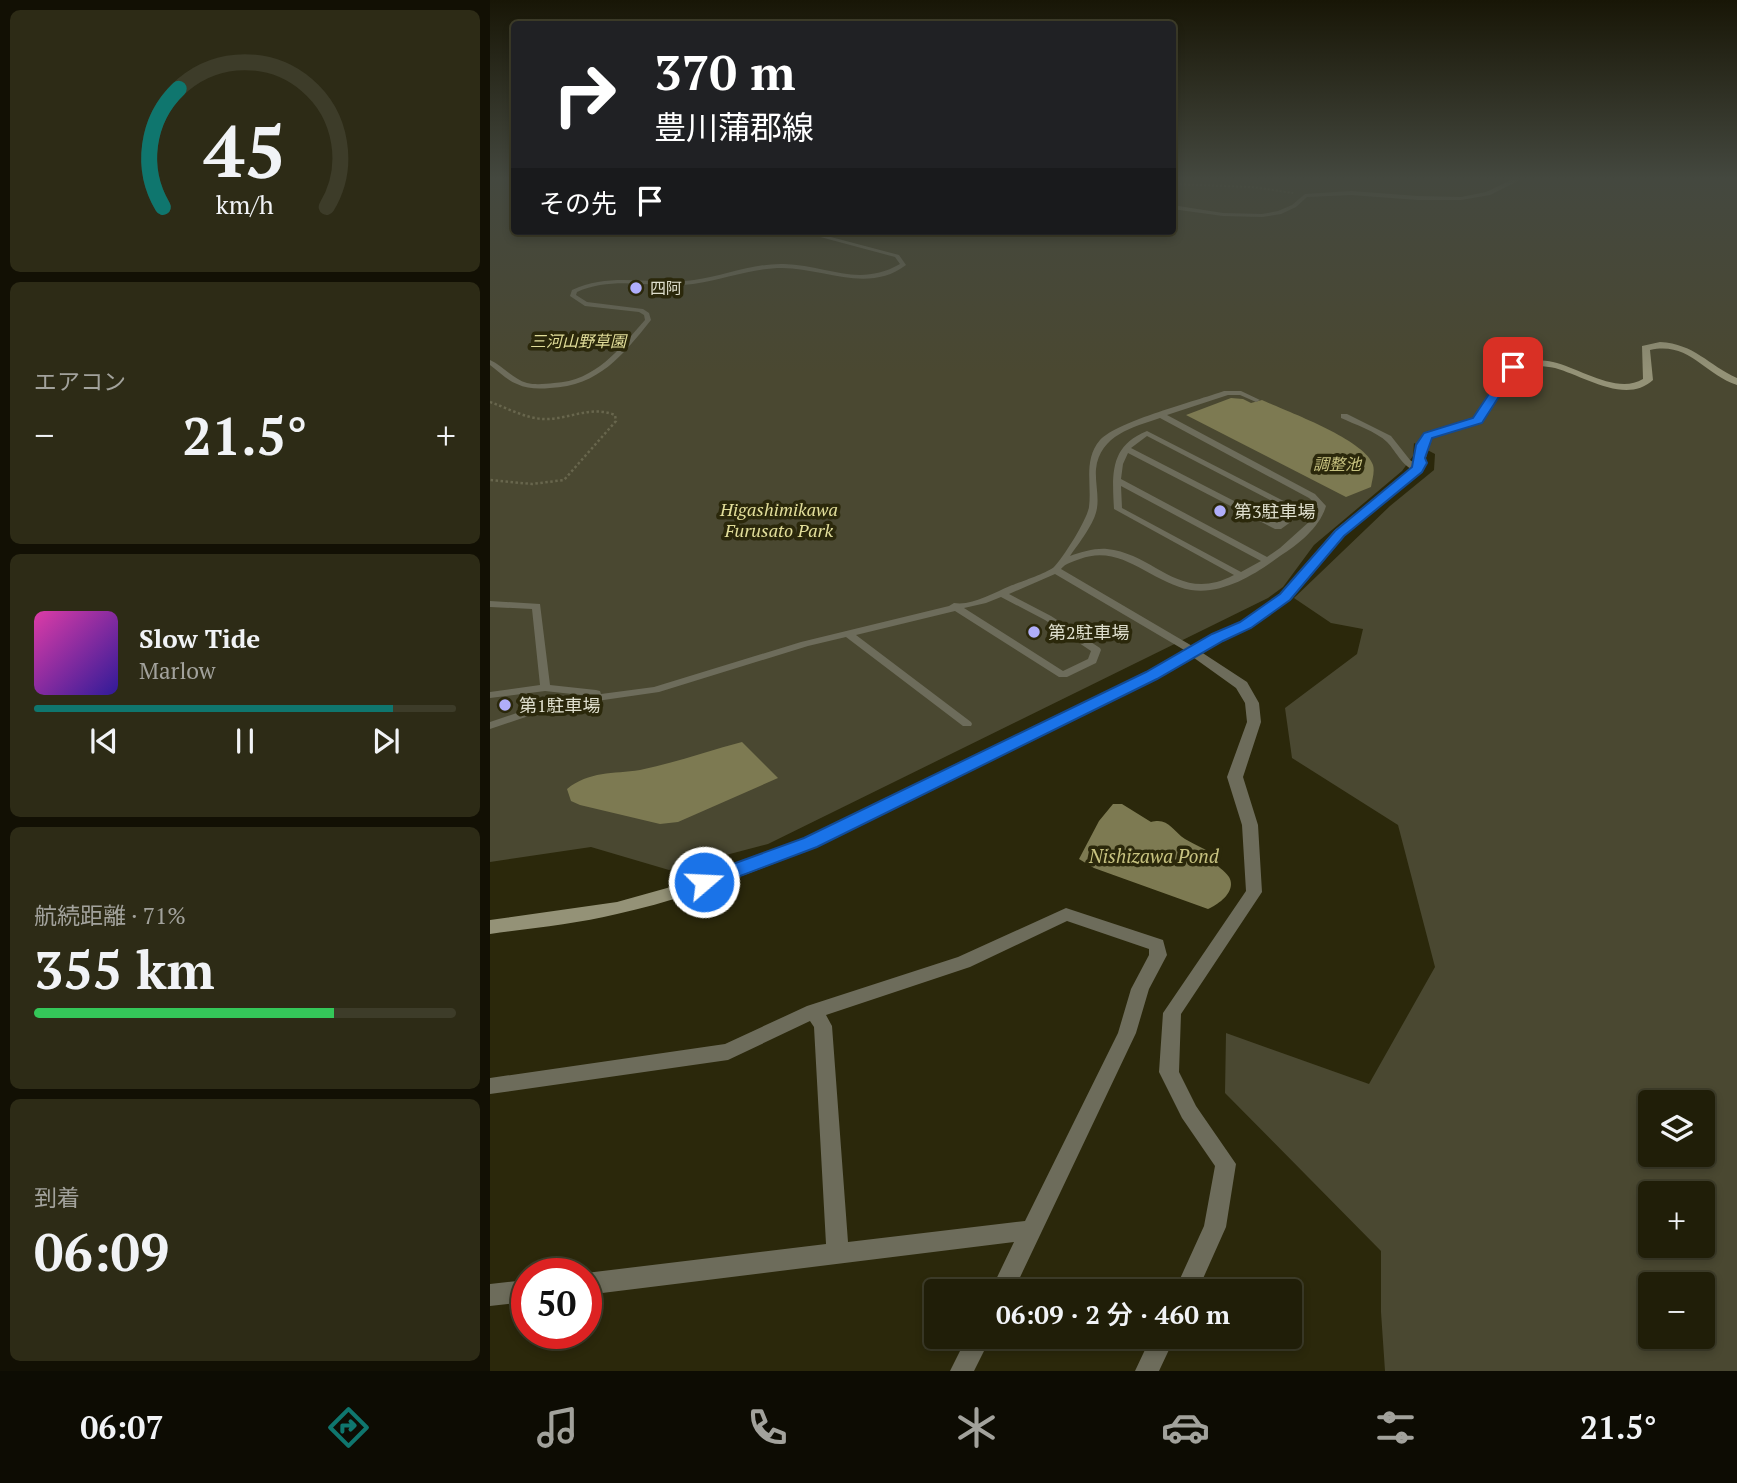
<!DOCTYPE html>
<html lang="ja">
<head>
<meta charset="utf-8">
<style>
	:root { --surface:#201e08; --page:#2d2b16; --text:#f1f3f6; --muted:#a2a29c; --line:#3d3c29; --accent:#0f766e }
	body { margin:0; font-family:"PT Serif","Noto Sans JP",serif; background:var(--page); color:var(--text); height:100vh; display:flex; flex-direction:column; font-size:26px; white-space:nowrap }
	* { box-sizing:border-box; margin:0 }
	p { font-size:23px; color:var(--muted) }
	.icon { flex:none; width:38px; height:38px; fill:none; stroke:currentColor; stroke-width:2; stroke-linecap:round; stroke-linejoin:round }
	.map { position:relative; flex:1; overflow:hidden }
	.panel { display:flex; flex-direction:column; gap:10px; padding:10px; background:#121004; width:490px }
	.panel>* { flex:none }
	.hud { position:absolute; left:21px; top:21px; width:665px; height:214px; border-radius:7px; box-shadow:0 4px 10px #0003,0 0 0 2px var(--line); background:#202124; color:#fff; overflow:hidden }
	.buttons { position:absolute; left:1148px; top:1090px; display:grid; gap:14px }
	.buttons a { display:grid; place-items:center; width:77px; height:77px; border-radius:7px; background:var(--surface); box-shadow:0 4px 10px #0003,0 0 0 2px var(--line); font-size:35px }
	.speed { position:absolute; left:21px; top:1258px; display:flex; gap:14px; font-size:35px; font-weight:700; text-align:center }
	.speed>* { display:grid; place-content:center; width:91px; height:91px; border-radius:50%; background:var(--surface); box-shadow:0 4px 10px #0003,0 0 0 2px var(--line); line-height:1 }
	.speed .limit { border:10px solid #d22; background:#fff; color:#111 }
	.pin { position:absolute; display:grid; place-items:center; width:60px; height:60px; color:#fff; margin:-30px; border-radius:14px; box-shadow:0 4px 10px #0006 }
	.me { position:absolute; width:77px; margin:-38px; rotate:71deg; stroke-linejoin:round; filter:drop-shadow(0 0 5px #0008) }
	.turn { display:flex; align-items:center; gap:24px; height:147px; padding:0 28px; font-size:32px }
	.turn .icon { width:91px; height:91px; stroke-width:2.5 }
	.turn b { display:block; font-size:49px; line-height:60px }
	.then { display:flex; align-items:center; height:66px; padding:0 28px; background:#0003; gap:14px; font-size:26px }
	.big { font-size:52px; font-weight:600; line-height:1.1 }
	.panel .card { flex:1; display:flex; flex-direction:column; justify-content:center; gap:10px; min-width:0; padding:0 24px; border-radius:10px; background:var(--page) }
	.panel .dial { align-items:center; gap:0 }
	.dial svg { height:182px; overflow:visible; fill:none; stroke:var(--line); stroke-width:7; stroke-linecap:round; text-anchor:middle }
	.dial text { fill:var(--text); stroke:none }
	.song { display:flex; align-items:center; gap:21px }
	.cover { width:84px; height:84px; border-radius:10px; background:linear-gradient(135deg,hsl(320 70% 55%),hsl(250 70% 35%)) }
	.played { height:7px; border-radius:4px; background:linear-gradient(90deg,var(--accent) 85%,var(--line) 85%) }
	.keys { display:flex; justify-content:space-around; direction:ltr }
	.heat { display:flex; justify-content:space-between; align-items:center; font-size:38px; direction:ltr }
	.charge { height:10px; border-radius:5px; background:linear-gradient(90deg,#34c759 71%,var(--line) 0) }
	.trip { position:absolute; left:434px; top:1279px; width:378px; height:70px; border-radius:7px; background:var(--surface); box-shadow:0 4px 10px #0003,0 0 0 2px var(--line); font-weight:600; line-height:70px; text-align:center }
	.tab-bar { display:flex; height:112px; justify-content:space-around; align-items:center; background:#0d0c03; color:var(--muted) }
	.tab-bar .icon { width:49px; height:49px }
	.tab-bar .on { color:var(--accent) }
	.tab-bar b { font-size:32px; color:var(--text) }
	main { display:flex; flex:1; min-height:0 }
	.map>svg:first-child { display:block }
	.green { fill:#4a4831; fill-rule:evenodd }
	.water { fill:#7d7a52 }
	.lines { fill:none; stroke-linecap:round; stroke-linejoin:round }
	.path-far1 { stroke:#68664d; stroke-width:2; stroke-dasharray:2 2; stroke-linecap:butt }
	.path { stroke:#68664d; stroke-width:2.5; stroke-dasharray:2.5 2.5; stroke-linecap:butt }
	.lane { fill:#6d6c5b; fill-rule:evenodd }
	.street { fill:#6d6c5b; fill-rule:evenodd }
	.secondary { fill:#949277; fill-rule:evenodd }
	.route { fill:#1a73e8; stroke:#114b97; stroke-width:2 }
	.poi-dot { fill:#b0aefa; stroke:#2b280b; stroke-width:2.5 }
	.labels { text-anchor:middle; dominant-baseline:central; stroke-width:7; stroke-linejoin:round; paint-order:stroke }
	.far-poi-label { font-size:16px; fill:#dfdfce; stroke:#2b280b; text-anchor:start }
	.far-park-label { font-size:16px; font-style:italic; fill:#e2de9a; stroke:#2b280b }
	.far-water-label { font-size:16px; font-style:italic; fill:#c8c380; stroke:#2b280b }
	.park-label { font-size:18px; font-style:italic; fill:#e2de9a; stroke:#2b280b }
	.poi-label { font-size:18px; fill:#dfdfce; stroke:#2b280b; text-anchor:start }
	.water-label { font-size:19px; font-style:italic; fill:#c8c380; stroke:#2b280b }
</style>
</head>
<body>
<main>
<section class="panel">
<div class="card dial"><svg viewBox="0 0 100 80">
<path d="M14 69A42 42 0 1 1 86 69"/>
<path d="M14 69A42 42 0 0 1 21 17" stroke="#0f766e"/>
<text x="50" y="56" font-size="32" font-weight="700">45</text>
<text x="50" y="72" font-size="11">km/h</text>
</svg></div>
<div class="card"><p>エアコン</p>
<div class="heat"><a>−</a><b class="big">21.5°</b><a>+</a></div>
</div>
<div class="card">
<div class="song"><i class="cover"></i><div><b>Slow Tide</b><p>Marlow</p></div></div>
<div class="played"></div>
<div class="keys"><svg class="icon" aria-label="previous" viewBox="0 0 24 24"><path d="M18 5L8 12l10 7zM5 5v14"/></svg><svg class="icon" aria-label="pause" viewBox="0 0 24 24"><path d="M8 5v14M16 5v14"/></svg><svg class="icon" aria-label="next" viewBox="0 0 24 24"><path d="M6 5l10 7-10 7zM19 5v14"/></svg></div>
</div>
<div class="card"><p>航続距離 · 71%</p><b class="big">355 km</b><div class="charge"></div></div>
<div class="card"><p>到着</p><b class="big">06:09</b></div>
</section>
<div class="map">
<svg width="1247" height="1371" viewBox="0 0 1247 1371">
	<rect width="100%" height="100%" fill="#2b280b"/>
	<path class="green" d="M0 180H24V231H682L683 180H1247V1371H895L891 1312V1251L735 1093 736 1033 879 1084 945 967 908 825 802 758 795 708 867 654 873 629 841 623 804 598 900 506 944 470 945 454 924 443 923 456 912 471 824 545 793 587 778 598 278 844 179 870 101 847 0 862ZM1160 1102H1213V1155H1160ZM1160 1194H1213V1246H1160ZM1160 1284H1213V1337H1160Z"/>
	<path class="water" d="M741 398 753 399 761 403 772 400C796 411 876 440 883 465 885 472 882 480 881 487L856 497 696 415Z
		M252 742 288 778 188 822 170 824 90 805 81 801 77 789C99 771 123 774 150 770 184 763 218 751 252 742Z
		M623 804H632L661 822C678 817 682 830 695 839 703 844 713 848 722 853L721 860C726 865 735 871 739 877 747 891 729 904 718 909L604 868 589 859 609 821Z"/>
	<g class="lines">
		<path class="path-far1" d="M682 184 762 187 803 193"/>
		<path class="path" d="M0 402C17 408 35 418 53 419 78 420 100 405 125 415L126 421 74 480 42 484 0 480"/>
		<path class="lane" d="M1021 180H1030L1000 195 971 200H928L861 195 817 197 806 207 791 214 772 217 733 216 682 209V205L733 213 772 214 788 211 802 205 815 194 861 191 928 196 971 197 996 192Z
			M308 231H318L409 255 416 265C378 294 334 268 292 268 262 268 233 280 203 284 164 289 124 275 87 292L86 295 97 302 153 309 159 313 161 320C133 355 109 386 60 388 49 389 37 389 27 384 17 380 9 372 0 365V360C13 366 23 379 37 383 45 385 55 384 64 383 106 381 129 349 155 320L154 315 149 312 95 306 80 296 82 290C123 271 161 286 204 280 234 276 263 263 294 264 337 265 368 288 410 264L405 257Z
			M424 231H467L464 233H427Z
			M734 391H751L770 400 766 402 750 395H738L677 415 825 494 836 506C830 527 809 544 790 556 766 574 733 595 701 590 661 583 632 543 590 559 582 562 576 563 571 569L709 650 710 652 709 654H701L565 574 519 594 561 616 610 648 611 650 606 663 577 677H569L465 611 366 635 481 722 482 724 481 726H473L356 637 318 646 169 692 65 707 0 729V722L59 702 100 696 55 691 0 698V692L50 685 42 609 0 607V601L50 604 60 685 106 690 110 691 111 694 164 687 311 642 459 606 464 603C482 606 503 593 520 586 530 582 557 573 564 567 573 558 597 520 599 507 602 484 593 460 610 440 628 421 706 401 734 391ZM670 418 819 498 828 506 823 516 657 431C620 446 622 473 624 509L744 575C689 604 666 554 617 549 605 548 592 552 580 556 589 543 605 523 607 508 609 496 605 482 606 469 610 435 643 427 670 418ZM657 436 803 512 787 523 641 448ZM638 453 785 529H791L809 516 820 521 790 548 777 557 631 479 633 464ZM631 486 771 561 751 572 632 508ZM511 597 555 620 601 651 598 659 573 671 474 608 496 603Z
			M851 414H857L901 436 920 460 930 467V471C914 471 907 452 897 442 887 432 864 424 851 418Z"/>
		<path class="street" d="M705 648 757 682 769 703 771 722 753 777 768 825 772 892 691 1014 689 1072 706 1106 746 1164 736 1227 707 1292H684L714 1226 725 1166 692 1118 669 1072 673 1013 756 891 752 825 737 777 757 722 755 703 746 688 700 655 698 652 700 649Z
			M576 908 673 940 677 955 659 989 646 1033 523 1292H500L524 1242 96 1295V1274H94L96 1273 336 1244 324 1027 320 1021 238 1060 0 1094V1078L235 1044 317 1006 468 957ZM577 921 659 949V955L641 989 628 1033 535 1221 358 1242 342 1026 336 1015 480 967Z
			M37 1280V1302L0 1306V1284Z
			M477 1337H501L484 1371H460Z
			M661 1337H685L669 1371H645Z"/>
		<path class="secondary" d="M1170 342C1205 344 1218 365 1247 378V385C1214 374 1199 341 1160 350L1163 380C1136 405 1094 376 1065 368 1052 365 1039 366 1027 369L992 423 942 438C935 450 938 461 931 471L853 536 800 600 760 628 733 640 666 679 326 847C261 873 196 899 127 914 86 924 42 928 0 934V920L127 902 195 883 267 857 314 839 656 673 723 634 750 622 790 594 845 530 923 467 926 463V449L934 434 984 419 1020 365C1034 361 1048 359 1063 362 1090 368 1127 395 1153 379L1152 346Z"/>
	</g>
	<linearGradient id="sky" x2="0" y2="1"><stop stop-color="#181606"/><stop offset="0.48" stop-color="#44483f"/><stop offset="1" stop-color="#44483f" stop-opacity="0"/></linearGradient>
	<rect width="1247" height="372" fill="url(#sky)"/>
	<path class="route" d="M1019 364 1028 367 992 423 942 438 935 458 937 463 932 472 854 536 800 600 761 628 733 641 667 679 327 847 221 887H207L205 882 207 877 314 838 656 672 722 634 750 622 790 594 845 531 922 467 926 445 934 433 983 418Z"/>
	<g class="poi-dot">
		<circle cx="146" cy="288" r="7"/>
		<circle cx="730" cy="511" r="7"/>
		<circle cx="544" cy="632" r="7"/>
		<circle cx="15" cy="705" r="7"/>
	</g>
	<g class="labels">
		<g class="far-poi-label">
			<text x="160" y="288">四阿</text>
		</g>
		<g class="far-park-label">
			<text x="88" y="341">三河山野草園</text>
		</g>
		<g class="far-water-label">
			<text x="847" y="464">調整池</text>
		</g>
		<g class="park-label">
			<text x="289" y="509">Higashimikawa<tspan x="289" dy="21">Furusato Park</tspan></text>
		</g>
		<g class="poi-label">
			<text x="744" y="511">第3駐車場</text>
			<text x="558" y="632">第2駐車場</text>
			<text x="29" y="705">第1駐車場</text>
		</g>
		<g class="water-label">
			<text x="664" y="855">Nishizawa Pond</text>
		</g>
	</g>
</svg>
<div class="buttons">
<a><svg class="icon" aria-label="layers" viewBox="0 0 24 24"><path d="M12 4l9 5-9 5-9-5zM3 14l9 5 9-5"/></svg></a>
<a>+</a>
<a>−</a>
</div>
<div class="speed"><div class="limit">50</div></div>
<div class="pin" style="left:1023px;top:367px;background:#d93025"><svg class="icon" aria-label="arrive" viewBox="0 0 24 24"><path d="M6 21V4h12l-3 4 3 4H6"/></svg></div>
<svg class="me" style="left:214px;top:882px" viewBox="-20 -20 40 40"><circle r="17" fill="#1a73e8" stroke="#fff" stroke-width="3"/><path d="M0-11L8 9 0 5-8 9z" fill="#fff"/></svg>
<div class="trip">06:09 · 2 分 · 460 m</div>
<div class="hud">
<div class="turn"><svg class="icon" aria-label="right" viewBox="0 0 24 24"><path d="M7 20v-9h11M14 6l5 5-5 5"/></svg><div><b>370 m</b>豊川蒲郡線</div></div>
<div class="then">その先<svg class="icon" aria-label="arrive" viewBox="0 0 24 24"><path d="M6 21V4h12l-3 4 3 4H6"/></svg></div>
</div>
</div>
</main>
<nav class="tab-bar">
<b>06:07</b>
<svg class="icon on" aria-label="directions" viewBox="0 0 24 24"><path d="M12 3l9 9-9 9-9-9zM9 14v-3h6M13 9l2 2-2 2"/></svg>
<svg class="icon" aria-label="music" viewBox="0 0 24 24"><path d="M9 18V5l10-2v13"/><circle cx="6" cy="18" r="3"/><circle cx="16" cy="16" r="3"/></svg>
<svg class="icon" aria-label="phone" viewBox="0 0 24 24"><path d="M5 4h4l2 5-3 2q2 4 5 5l2-3 5 2v4C11 20 4 13 5 4z"/></svg>
<svg class="icon" aria-label="climate" viewBox="0 0 24 24"><path d="M12 3v18M4 7l16 10M4 17L20 7"/></svg>
<svg class="icon" aria-label="car" viewBox="0 0 24 24"><path d="M5 17H2v-5l4-1 3-4h7l3 4 3 1v5h-3M9 17h6M6 11h13"/><circle cx="7" cy="17" r="2"/><circle cx="17" cy="17" r="2"/></svg>
<svg class="icon" aria-label="filters" viewBox="0 0 24 24"><path d="M4 7h16M4 17h16"/><circle cx="9" cy="7" r="2"/><circle cx="15" cy="17" r="2"/></svg>
<b>21.5°</b>
</nav>
</body>
</html>
